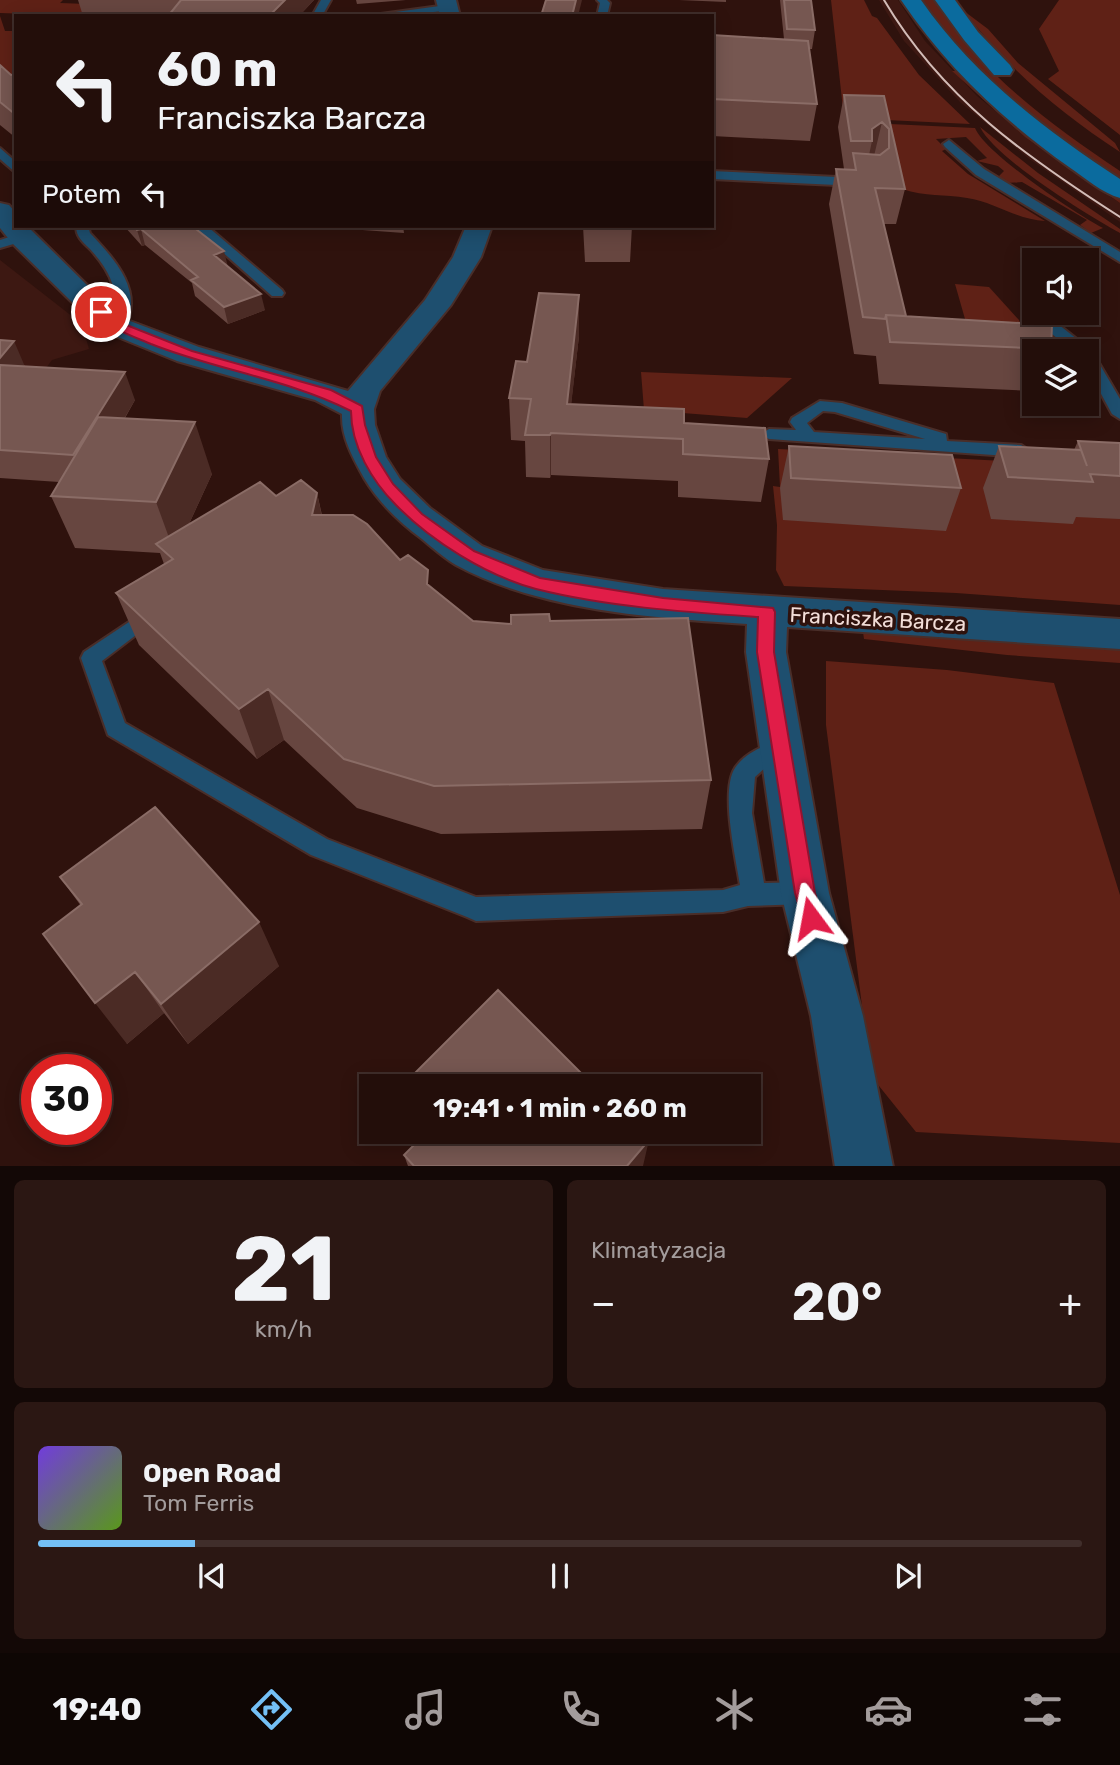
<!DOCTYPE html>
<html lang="pl">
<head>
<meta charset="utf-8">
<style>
	:root { --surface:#230e0a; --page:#2b1713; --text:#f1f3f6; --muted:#a39c9c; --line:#402e2b; --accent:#74c0f6 }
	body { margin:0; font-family:Rubik,sans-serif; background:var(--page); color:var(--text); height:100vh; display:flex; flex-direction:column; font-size:26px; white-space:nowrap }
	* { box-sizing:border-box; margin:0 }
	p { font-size:23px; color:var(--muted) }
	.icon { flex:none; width:38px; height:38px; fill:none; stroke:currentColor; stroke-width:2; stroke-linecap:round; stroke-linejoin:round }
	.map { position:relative; height:1166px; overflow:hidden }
	.panel { display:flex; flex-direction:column; gap:14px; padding:14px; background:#130806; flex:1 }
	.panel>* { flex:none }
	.banner { position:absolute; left:14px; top:14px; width:700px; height:214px; border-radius:0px; box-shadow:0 4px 18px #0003,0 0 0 2px var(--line); background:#230e0a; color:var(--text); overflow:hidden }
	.controls { position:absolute; left:1022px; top:248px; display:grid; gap:14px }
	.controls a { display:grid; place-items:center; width:77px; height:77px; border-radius:0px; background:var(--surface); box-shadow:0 4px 18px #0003,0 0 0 2px var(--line); font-size:35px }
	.speed { position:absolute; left:21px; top:1054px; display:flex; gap:14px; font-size:35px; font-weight:700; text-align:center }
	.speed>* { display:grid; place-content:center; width:91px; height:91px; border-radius:50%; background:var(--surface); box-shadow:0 4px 18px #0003,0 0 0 2px var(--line); line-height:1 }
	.speed .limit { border:10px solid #d22; background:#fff; color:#111 }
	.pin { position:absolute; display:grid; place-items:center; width:60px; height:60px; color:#fff; margin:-30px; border:4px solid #fff; border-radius:50%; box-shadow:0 2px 7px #0007 }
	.me { position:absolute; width:77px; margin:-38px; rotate:347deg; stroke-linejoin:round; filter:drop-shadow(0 0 5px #0008) }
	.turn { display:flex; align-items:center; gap:24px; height:147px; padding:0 28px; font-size:32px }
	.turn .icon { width:91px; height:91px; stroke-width:2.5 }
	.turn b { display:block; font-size:49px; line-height:60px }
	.then { display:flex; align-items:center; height:66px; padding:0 28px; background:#0003; gap:14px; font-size:26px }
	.big { font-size:52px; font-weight:700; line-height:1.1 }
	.panel .tile { flex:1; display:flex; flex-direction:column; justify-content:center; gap:10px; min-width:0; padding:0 24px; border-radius:10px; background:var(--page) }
	.panel .dial { align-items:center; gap:0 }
	.dial b { font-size:91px; line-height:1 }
	.song { display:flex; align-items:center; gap:21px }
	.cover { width:84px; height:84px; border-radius:10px; background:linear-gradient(135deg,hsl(260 70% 55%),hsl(90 70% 35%)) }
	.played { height:7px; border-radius:4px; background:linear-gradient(90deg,var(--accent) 15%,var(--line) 15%) }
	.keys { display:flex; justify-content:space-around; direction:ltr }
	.heat { display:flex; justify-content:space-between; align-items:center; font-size:38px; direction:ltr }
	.panel .tiles { flex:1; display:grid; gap:14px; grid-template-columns:1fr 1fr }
	.tile:last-child { grid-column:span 2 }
	.trip { position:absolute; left:359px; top:1074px; width:402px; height:70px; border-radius:0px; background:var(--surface); box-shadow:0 4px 18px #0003,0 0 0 2px var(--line); font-weight:700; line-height:70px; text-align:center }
	.menu { display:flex; height:112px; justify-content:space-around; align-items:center; background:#0e0604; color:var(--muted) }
	.menu .icon { width:49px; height:49px }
	.menu .on { color:var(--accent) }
	.menu b { font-size:32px; color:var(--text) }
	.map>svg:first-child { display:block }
	.built { fill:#3d1812 }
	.green { fill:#5f2116 }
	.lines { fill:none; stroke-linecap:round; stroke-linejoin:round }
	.service-casing { stroke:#4a2e29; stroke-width:4 }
	.minor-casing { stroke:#4a2e29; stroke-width:4 }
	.secondary-casing { stroke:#4a2e29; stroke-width:4 }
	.service { fill:#1e4f6f; fill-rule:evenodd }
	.minor { fill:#1e4f6f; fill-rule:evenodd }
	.secondary { fill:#0b6b9e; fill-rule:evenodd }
	.tram { stroke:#d3bcb7; stroke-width:2 }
	.wall { fill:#674640 }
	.shaded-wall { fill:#4b2b25 }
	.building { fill:#765751; stroke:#8a6c66; stroke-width:2 }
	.route { fill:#e11d48; stroke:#92132f; stroke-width:2 }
	.labels { text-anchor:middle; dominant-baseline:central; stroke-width:7; stroke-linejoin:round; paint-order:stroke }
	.street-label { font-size:21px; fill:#f2ddd8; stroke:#2f120d }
</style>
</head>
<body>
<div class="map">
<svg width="1120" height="1167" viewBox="0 0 1120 1167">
	<rect width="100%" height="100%" fill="#2f120d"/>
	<path class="built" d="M879 0H898L925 41 977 96 1051 156 1120 203V222L1028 158 960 102 904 41Z
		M0 260 82 324 89 349 52 360 0 430Z"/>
	<path class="green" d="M0 0H63L60 3 87 4 88 16 0 13Z
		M831 0H864L872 16 877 18 919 75 970 124 844 118Z
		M920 0H934C980 73 1050 124 1120 171V183L1082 157 970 66Z
		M1059 0H1120V135L1048 79 1059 71 1039 29Z
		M964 11 988 29 1018 63 1115 143 1120 152C1059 112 1008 69 964 11Z
		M0 16 5 31H16V73L0 81Z
		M952 71H957C1005 120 1063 160 1120 198V203L1025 137Z
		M890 124 975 128C986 154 1076 214 1103 228L1091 233 1080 225 1087 220 1022 182 1007 183 999 176 1004 171 998 166 977 161 987 158 966 137 936 139 946 149 942 151 968 174 1045 221C1017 220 995 202 967 198 944 194 926 197 902 189Z
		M980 127 1038 173 1120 229V233C1087 215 995 158 980 127Z
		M955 284 989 287 1019 320 1029 345 971 340Z
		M641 372 792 378 747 418 644 410Z
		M778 449 1120 467V605L956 593 784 586 776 570 777 525 773 486 780 487Z
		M863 632 1120 649V663L1007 655 864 639Z
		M826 661 947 670 1054 683 1120 895V1143L916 1132 871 1076 826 725Z"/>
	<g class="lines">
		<g class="service-casing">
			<path id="service" d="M321 0H331L322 16H312Z
				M597 0H607L610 3 607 16H597L600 3Z
				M447 5 450 6V10L401 16H366Z
				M949 140 984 169 1120 252V262L976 175 945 147 943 144Z
				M0 148 16 162V173L0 159Z
				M712 171 858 178 864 182 858 186 712 179Z
				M76 226H88L90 233C115 260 145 291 124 330H114L112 327C120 294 113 274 90 249 83 242 76 237 76 226Z
				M193 226H207L282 290 284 293 282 296H272Z
				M22 233 29 237 27 240 0 248V240Z
				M1034 309V313H1044L1092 351 1120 399V419L1112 414 1087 368V352H1074L1030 316 1028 313Z
				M820 401 842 403 946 434 947 441 1021 445 1030 451 1021 457 769 439 761 434 769 429 796 430 790 422 792 418ZM823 411 835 412 925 439 814 432 807 423Z
				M129 622 136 625 139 630 136 635 102 661 125 723 327 839 476 897 723 890 740 885C736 859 720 791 735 768 746 752 764 746 781 740L789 742 792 749 789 756 768 765 755 777 752 813 764 883 805 882 814 885 817 893 814 901 805 904 748 906 723 912 476 921 467 917 311 855 108 735 81 658 84 652Z"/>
		</g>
		<g class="minor-casing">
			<path id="minor" d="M436 0H456L460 16H440Z
				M0 203 9 205 16 213V226H27L93 291 130 321 199 347 348 391 425 300 453 257 466 226H492L481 257 451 305 380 391 374 409 375 425 386 457 400 479 430 508 482 546 543 570 663 589 1120 619V649L787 627 786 652 829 893 863 1016 893 1167H835L811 1016 781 893 746 652 747 624C652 618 541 611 456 565 444 558 433 548 422 539 399 522 379 503 364 478 353 458 341 437 342 414L315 400 177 361 108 333 73 303 12 243 0 228Z"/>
		</g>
		<g class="secondary-casing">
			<path id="secondary" d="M901 0H921C973 75 1044 129 1120 179V198C1102 193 1085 178 1069 167 1003 120 947 68 901 0Z
				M935 0H955L978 32 1010 65 1013 70 1010 75H994L964 40Z"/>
		</g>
		<use href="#service" class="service"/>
		<use href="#minor" class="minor"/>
		<use href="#secondary" class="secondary"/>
		<path class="tram" d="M884 0C942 98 1026 157 1120 217"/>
	</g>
	<path class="wall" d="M78 0H314L299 16H83Z
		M356 0H406L357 4Z
		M679 0H726V2Z
		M780 0H811L815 30 812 49H809L817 104 810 141 712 136V35L784 39Z
		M0 65 11 75 16 74V138L0 125Z
		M844 95 884 96 905 189 896 224H884L906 316 1051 349 1050 352H1034V391L879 384 876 356 854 354 829 204 836 169H844L838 127Z
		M124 226H192L265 310 228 324 195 296 192 283 145 245 142 246Z
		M321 226H403L404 233 321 227Z
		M583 226H632L630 262H585Z
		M579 295V336L571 404 684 423 769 459 761 502 678 497V481L551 475 550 478 526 477 525 441 511 440 509 398 527 362Z
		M0 340 25 366 135 400 125 418 212 474 189 524 276 496 317 493 322 515 400 560 430 586 473 621 511 624 550 621 711 780 702 829 441 834 357 808 284 740 257 759 139 645 116 593 164 564 160 553 75 548 51 496 59 482 0 478Z
		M1078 441 1120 443V519L1076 517 1073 524 991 519 983 488 999 446 1074 450Z
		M789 446 961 488 946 531 783 520 780 488Z
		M60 877 279 966 188 1044 164 1013 127 1044 81 906Z
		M404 1155 643 1166H408Z"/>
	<path class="shaded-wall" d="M285 0H314L299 16H269Z
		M573 0H582L578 16H572Z
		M882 122 874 156 868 160 872 141V129Z
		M141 229 145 245 142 246 137 230Z
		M224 251 228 267 214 255Z
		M261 294 265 310 228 324 224 307Z
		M579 295V336L568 433 567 404Z
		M14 341 26 369 0 375V358Z
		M125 372 135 400 86 484 73 455Z
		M195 422 212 474 175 554 156 502Z
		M551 433V475L550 478V435Z
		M317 493 328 546 312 515Z
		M268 689 284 740 257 759 239 709Z
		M259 922 279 966 188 1044 161 1004Z
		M135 972 164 1013 127 1044 95 1003Z
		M649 1140 643 1166H627Z"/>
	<path class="building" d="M181 0H285L269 16H168Z
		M546 0H576L572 16H541Z
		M784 0H811L815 30 787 29Z
		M712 35 808 41 817 104 712 99Z
		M0 65 11 75 16 74V115L0 102Z
		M844 95 884 96 905 189 875 188 906 316 886 315 885 319 863 317 836 169 856 170 853 153 880 155 889 148V129L882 122 872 129V141H851Z
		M133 226H192L224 251 214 255 261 294 224 307 191 280 198 277 141 229 137 230Z
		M539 293 579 295 567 404 684 409V423L765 428 769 459 683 454V439L551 433 550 435H525L531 399 509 398 516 361 527 362Z
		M886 315 1052 325 1051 349 890 342Z
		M0 340 14 341 0 358Z
		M0 365 125 372 73 455 0 450Z
		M98 417 195 422 156 502 51 496Z
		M1078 441 1120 443V476L1090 474 1093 482 1008 477 999 446 1081 450 1087 466Z
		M789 446 952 455 961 488 791 478Z
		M301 480 317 493 312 515H353L367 524 400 560 408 555 428 570 427 584 473 621 511 624V615L549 614 550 621 688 618 711 780 434 786 344 759 268 689 239 709 116 593 173 559 156 544 260 482 276 496Z
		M155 807 259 922 161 1004 135 972 95 1003 43 934 82 904 60 877Z
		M498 990 595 1087H414L408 1080Z
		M427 1132H641L649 1140 627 1166H414L404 1155Z"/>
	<path class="route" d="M101 308 124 324 192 351 331 390 362 406 365 425 376 457 393 484 422 514 474 551 540 578 663 598 773 608 775 612 774 652 815 893 822 918 819 924 811 927 804 924 795 893 757 652 758 617C685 612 608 607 536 589 487 576 431 541 396 505 372 481 351 446 351 411 288 379 216 370 151 344 130 335 110 329 95 312Z"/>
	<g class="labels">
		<g class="street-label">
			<text transform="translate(878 619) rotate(3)">Franciszka Barcza</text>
		</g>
	</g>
</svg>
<div class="controls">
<a><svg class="icon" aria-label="sound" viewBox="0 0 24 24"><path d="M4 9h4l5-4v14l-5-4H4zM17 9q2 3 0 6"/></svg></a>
<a><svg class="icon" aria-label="layers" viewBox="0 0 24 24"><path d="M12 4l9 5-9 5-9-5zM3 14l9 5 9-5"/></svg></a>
</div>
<div class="speed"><div class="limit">30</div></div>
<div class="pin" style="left:101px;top:312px;background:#d93025"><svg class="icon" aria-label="arrive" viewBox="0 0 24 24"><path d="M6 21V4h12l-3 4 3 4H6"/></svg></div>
<svg class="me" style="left:811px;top:918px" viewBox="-20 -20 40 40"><path d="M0-17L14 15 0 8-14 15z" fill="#e11d48" stroke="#fff" stroke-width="4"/></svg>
<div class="trip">19:41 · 1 min · 260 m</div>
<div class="banner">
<div class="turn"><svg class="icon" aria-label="left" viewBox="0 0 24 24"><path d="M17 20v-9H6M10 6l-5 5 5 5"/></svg><div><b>60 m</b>Franciszka Barcza</div></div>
<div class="then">Potem<svg class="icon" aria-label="left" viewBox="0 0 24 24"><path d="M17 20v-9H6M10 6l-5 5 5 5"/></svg></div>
</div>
</div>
<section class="panel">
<div class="tiles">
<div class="tile dial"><b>21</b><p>km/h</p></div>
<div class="tile"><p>Klimatyzacja</p>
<div class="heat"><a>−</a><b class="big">20°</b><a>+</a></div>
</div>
<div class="tile">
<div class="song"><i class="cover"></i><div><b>Open Road</b><p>Tom Ferris</p></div></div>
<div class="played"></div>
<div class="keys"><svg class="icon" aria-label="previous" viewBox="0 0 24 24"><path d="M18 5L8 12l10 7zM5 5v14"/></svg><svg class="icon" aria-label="pause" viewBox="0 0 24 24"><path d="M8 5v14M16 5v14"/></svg><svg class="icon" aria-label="next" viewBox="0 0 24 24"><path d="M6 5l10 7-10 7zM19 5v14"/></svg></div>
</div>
</div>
</section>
<nav class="menu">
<b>19:40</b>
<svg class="icon on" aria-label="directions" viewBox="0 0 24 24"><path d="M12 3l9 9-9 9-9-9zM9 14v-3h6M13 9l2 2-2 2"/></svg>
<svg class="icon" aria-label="music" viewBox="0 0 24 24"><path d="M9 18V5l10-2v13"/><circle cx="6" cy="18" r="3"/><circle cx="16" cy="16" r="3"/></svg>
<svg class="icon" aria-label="phone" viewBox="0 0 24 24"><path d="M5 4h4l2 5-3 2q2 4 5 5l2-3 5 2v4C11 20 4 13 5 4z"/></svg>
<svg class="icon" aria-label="climate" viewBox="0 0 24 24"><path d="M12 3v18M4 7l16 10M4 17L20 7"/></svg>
<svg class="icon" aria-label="car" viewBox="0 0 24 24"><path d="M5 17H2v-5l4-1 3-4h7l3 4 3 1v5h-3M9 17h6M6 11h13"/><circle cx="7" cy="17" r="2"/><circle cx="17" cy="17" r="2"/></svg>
<svg class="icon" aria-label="filters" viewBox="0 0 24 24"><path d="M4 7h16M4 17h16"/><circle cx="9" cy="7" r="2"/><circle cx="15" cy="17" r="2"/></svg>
</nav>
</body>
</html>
